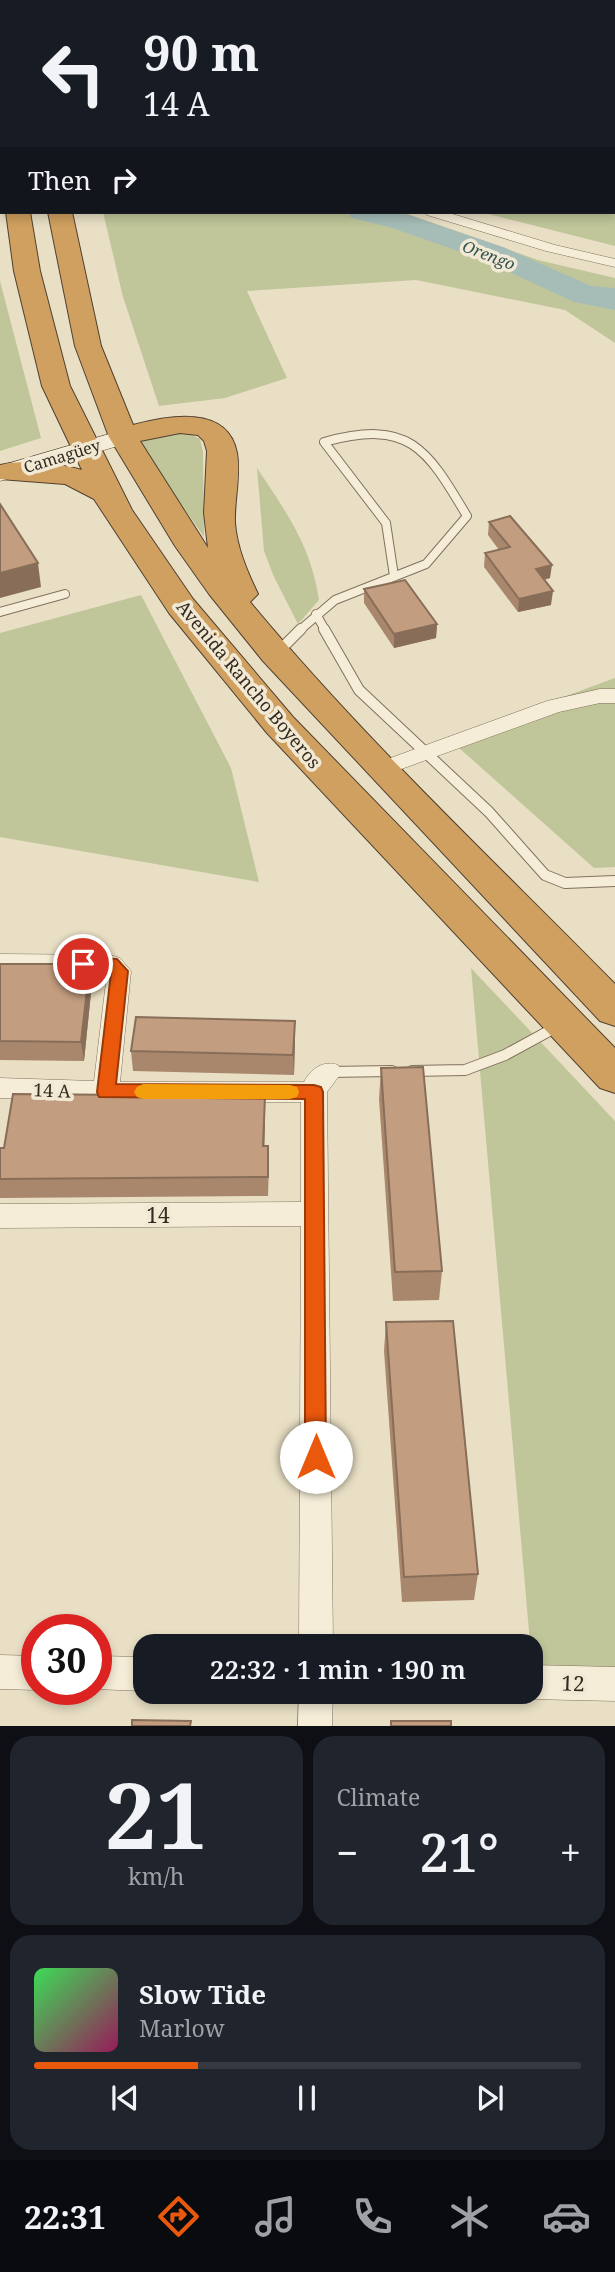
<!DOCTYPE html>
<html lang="en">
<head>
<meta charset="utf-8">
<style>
	:root { --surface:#171b24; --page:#20242c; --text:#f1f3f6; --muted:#9ea1a6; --line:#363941; --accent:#ea580c }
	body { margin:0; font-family:"Noto Serif",serif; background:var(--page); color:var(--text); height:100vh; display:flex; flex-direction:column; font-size:26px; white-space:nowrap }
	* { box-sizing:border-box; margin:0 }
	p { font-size:23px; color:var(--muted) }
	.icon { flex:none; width:38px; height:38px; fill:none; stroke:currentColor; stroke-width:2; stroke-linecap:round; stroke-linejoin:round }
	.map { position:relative; height:1726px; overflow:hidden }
	.details { display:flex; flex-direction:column; gap:10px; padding:10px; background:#0d0f14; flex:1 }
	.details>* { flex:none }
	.top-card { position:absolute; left:0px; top:0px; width:616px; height:214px; box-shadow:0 4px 10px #0003; background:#171b24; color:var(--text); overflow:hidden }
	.speed { position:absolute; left:21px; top:1614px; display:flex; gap:14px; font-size:35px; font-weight:700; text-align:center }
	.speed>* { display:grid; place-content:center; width:91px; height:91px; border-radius:50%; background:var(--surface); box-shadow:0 4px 10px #0003; line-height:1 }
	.speed .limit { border:10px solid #d22; background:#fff; color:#111 }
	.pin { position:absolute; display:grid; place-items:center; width:60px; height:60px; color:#fff; margin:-30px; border:4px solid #fff; border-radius:50%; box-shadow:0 2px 7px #0007 }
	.me { position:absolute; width:77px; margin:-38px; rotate:0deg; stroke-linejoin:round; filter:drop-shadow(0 0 5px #0008) }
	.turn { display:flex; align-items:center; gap:24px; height:147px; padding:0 28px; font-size:32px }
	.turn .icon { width:91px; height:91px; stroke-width:2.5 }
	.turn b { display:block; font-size:49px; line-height:60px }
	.then { display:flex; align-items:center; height:66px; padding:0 28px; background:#0003; gap:14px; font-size:26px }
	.big { font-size:52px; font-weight:600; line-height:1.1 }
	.details .card { flex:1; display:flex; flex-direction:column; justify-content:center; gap:10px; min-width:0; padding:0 24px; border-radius:21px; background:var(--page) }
	.details .dial { align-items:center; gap:0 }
	.dial b { font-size:91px; line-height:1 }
	.song { display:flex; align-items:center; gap:21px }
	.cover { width:84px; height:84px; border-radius:10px; background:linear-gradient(135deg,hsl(130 70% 55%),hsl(330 70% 35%)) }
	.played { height:7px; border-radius:4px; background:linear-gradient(90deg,var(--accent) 30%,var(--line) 30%) }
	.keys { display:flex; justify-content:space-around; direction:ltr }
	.heat { display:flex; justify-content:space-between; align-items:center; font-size:38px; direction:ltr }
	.details .tiles { flex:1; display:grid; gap:10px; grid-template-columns:1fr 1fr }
	.card:last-child { grid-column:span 2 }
	.trip { position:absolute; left:133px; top:1634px; width:410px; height:70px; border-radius:21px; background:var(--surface); box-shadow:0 4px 10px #0003; font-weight:600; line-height:70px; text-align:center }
	.tab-bar { display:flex; height:112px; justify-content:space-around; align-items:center; background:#090b0e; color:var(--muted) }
	.tab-bar .icon { width:49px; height:49px }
	.tab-bar .on { color:var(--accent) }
	.tab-bar b { font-size:32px; color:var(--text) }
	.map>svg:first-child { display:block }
	.green { fill:#c0c69a }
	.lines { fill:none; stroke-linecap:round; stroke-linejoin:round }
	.river { fill:#a6bdb7; fill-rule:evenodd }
	.lane-far1-casing { stroke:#82715d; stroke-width:10 }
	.lane-casing { stroke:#82715d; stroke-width:12 }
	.street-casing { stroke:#82715d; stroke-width:1 }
	.secondary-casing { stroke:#645340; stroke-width:1 }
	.highway-casing { stroke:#504031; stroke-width:2 }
	.lane-far1 { stroke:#f5edd7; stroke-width:8 }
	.lane { stroke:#f5edd7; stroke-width:10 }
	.street { fill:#f5edd7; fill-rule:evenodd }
	.secondary { fill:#f5edd7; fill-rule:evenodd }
	.highway { fill:#cfa05f; fill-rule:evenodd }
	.rail { stroke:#342a1f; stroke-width:2.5; stroke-dasharray:7 7; stroke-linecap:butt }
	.wall { fill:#a8876d }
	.shaded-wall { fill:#886e59 }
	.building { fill:#c39d7f; stroke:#886e59; stroke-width:2 }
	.route { fill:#ea580c; stroke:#983908; stroke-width:2 }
	.slow { fill:#f59e0b }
	.labels { text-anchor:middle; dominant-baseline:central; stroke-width:7; stroke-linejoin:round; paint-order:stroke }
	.far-water-label { font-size:16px; font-style:italic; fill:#305250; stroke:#f1e9d4 }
	.far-street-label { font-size:16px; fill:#342a1f; stroke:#f1e9d4 }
	.street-label { font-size:18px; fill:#342a1f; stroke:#f1e9d4 }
	.near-street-label { font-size:21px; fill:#342a1f; stroke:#f1e9d4 }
</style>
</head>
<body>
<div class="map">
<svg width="615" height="1726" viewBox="0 0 615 1726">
	<rect width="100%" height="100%" fill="#e9dfc5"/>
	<path class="green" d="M615 184V246L480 212H614Z
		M103 212H402L538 260 615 278V343L565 310 416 280 247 291 287 378 225 398 159 406 123 297Z
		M0 281 41 438 0 451Z
		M164 432 189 433 200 439 203 452 204 537 140 445 143 439Z
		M257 468C287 513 311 546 319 600L298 624 274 577 264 551Z
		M141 595 231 768 259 882 0 837V633Z
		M615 678V867L594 868 449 739Z
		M471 968 615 1121V1678L533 1677Z"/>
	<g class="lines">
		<path class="river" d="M0 188H2V206H0Z
			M347 212H396L412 216 503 247 591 286 615 288V310L574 302 481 259 392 228 352 218Z"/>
		<g class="lane-far1-casing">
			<path id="lane-far1" d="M0 612 65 594
				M316 614 325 630
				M300 630 335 600 426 564 467 516C426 447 409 419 324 442L386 523 394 576"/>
		</g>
		<g class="lane-casing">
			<path id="lane" d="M324 629 359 690 489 812 545 875 565 883 615 881
				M278 652 301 629
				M412 1071 465 1070 505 1055 560 1025
				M329 1072 392 1071"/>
		</g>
		<g class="street-casing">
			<path id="street" d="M614 67H615V75H614Z
				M614 87H615V95H614Z
				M425 212H446L555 245 615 259V267L546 251 427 215Z
				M600 689H615V703H600L559 712 382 776 374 774 371 769 374 764 547 701Z
				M0 954 111 955 120 958 131 971 120 1082H304C311 1068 324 1060 338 1065L342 1072 327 1092 333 1647H299L301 1226 0 1228V1204L301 1202V1102H106L0 1098V1078L94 1081 107 974 0 972Z
				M0 1655 37 1656V1689H39L37 1690 0 1689Z
				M96 1656 145 1657V1691L94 1689H96Z
				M530 1665 615 1667V1701L530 1699 518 1694 530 1692Z
				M299 1692H333L332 1726H298Z"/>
		</g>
		<g class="secondary-casing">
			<path id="secondary" d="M123 430 131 432 135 437 131 442 0 481V466Z"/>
		</g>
		<g class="highway-casing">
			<path id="highway" d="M0 0H20V2H2V4Z
				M0 99H2V119H0Z
				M6 212H30L40 271 70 386 132 510 193 599 293 717 615 1048V1093L600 1088 267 733 169 613 94 499 65 484 0 479V465C26 459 57 463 82 470L42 386 14 271Z
				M48 212H72L101 346 133 425C167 416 228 404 237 453 241 476 234 500 235 523 237 548 247 571 258 594L250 602C362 737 492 859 615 984V1026L600 1021 263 661 209 594 175 546 109 437 75 346ZM180 433 198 435 204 441 207 451 204 513 208 548 140 441Z"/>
		</g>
		<use href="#lane-far1" class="lane-far1"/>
		<use href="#lane" class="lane"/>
		<use href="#street" class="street"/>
		<use href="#secondary" class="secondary"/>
		<use href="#highway" class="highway"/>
		<path class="rail" d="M520 0 522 2"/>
	</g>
	<path class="wall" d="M62 0H108L109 2H63Z
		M149 0H279L267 2H150Z
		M489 522 550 578 544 580 551 605 518 612 484 567 485 553 499 550 488 535Z
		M364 589 437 624 436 638 394 648 364 603Z
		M0 964 92 983 84 1061 0 1060Z
		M295 1021 294 1075 133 1071 131 1051Z
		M381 1068 442 1271 439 1300 393 1301 379 1099Z
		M265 1096 264 1146 269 1165 268 1196 0 1198V1148Z
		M386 1322 478 1574 474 1600 402 1602 384 1351Z"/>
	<path class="shaded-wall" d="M197 0H279L267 2H197Z
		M38 563 41 587 0 598V573Z
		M552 565 550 578 534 582 536 569Z
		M553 591 551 605 518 612 519 599Z
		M437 624 436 638 394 648V634Z
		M90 964 92 983 84 1061 81 1042Z
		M295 1021V1041L294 1075 293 1055Z
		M265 1096V1116L264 1165 263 1146Z"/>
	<path class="building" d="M74 0H108L109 2H75Z
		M163 0H200L202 2H165Z
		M0 504 38 563 0 573Z
		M510 516 552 565 536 569 553 591 519 599 485 553 510 547 489 522Z
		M405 580 437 624 394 634 364 589Z
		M0 964H90L81 1042 0 1041Z
		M136 1017 295 1021 293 1055 131 1051Z
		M423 1067 442 1271 395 1272 381 1068Z
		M13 1094 265 1096 263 1146H268V1177L0 1179V1148H4Z
		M453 1321 478 1574 404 1577 386 1322Z
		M132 1720 191 1721 190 1726H132Z
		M391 1721H451V1726H391Z"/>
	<path class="route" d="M83 957 117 959 128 971 116 1084 314 1085 321 1087 323 1092 326 1457 323 1464 316 1467 308 1464 305 1457V1099L99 1097 97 1092 111 973 107 970 77 968 75 964 77 959Z"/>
	<path class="slow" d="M143 1084 290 1085 297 1087 299 1092 297 1097 290 1099H143L137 1097 134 1092 137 1087Z"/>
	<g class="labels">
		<g class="far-water-label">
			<text transform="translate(489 255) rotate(21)">Orengo</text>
		</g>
		<g class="far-street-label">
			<text transform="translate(62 456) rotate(-17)">Camagüey</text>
		</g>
		<g class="street-label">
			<text transform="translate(249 684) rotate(50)">Avenida Rancho Boyeros</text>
			<text transform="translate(52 1090) rotate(2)">14 A</text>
		</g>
		<g class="near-street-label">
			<text x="158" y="1215">14</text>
			<text transform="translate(573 1683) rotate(2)">12</text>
		</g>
	</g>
</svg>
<div class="speed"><div class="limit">30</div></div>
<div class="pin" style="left:83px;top:964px;background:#d93025"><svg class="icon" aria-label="arrive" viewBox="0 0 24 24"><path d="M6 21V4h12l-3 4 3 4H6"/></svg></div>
<svg class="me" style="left:316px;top:1457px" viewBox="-20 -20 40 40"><circle r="19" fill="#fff"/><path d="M0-13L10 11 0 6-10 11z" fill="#ea580c"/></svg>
<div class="trip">22:32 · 1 min · 190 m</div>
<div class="top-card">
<div class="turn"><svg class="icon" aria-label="left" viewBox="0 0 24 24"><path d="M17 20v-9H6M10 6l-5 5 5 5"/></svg><div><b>90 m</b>14 A</div></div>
<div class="then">Then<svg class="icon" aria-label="right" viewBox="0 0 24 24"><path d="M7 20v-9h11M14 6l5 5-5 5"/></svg></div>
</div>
</div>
<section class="details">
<div class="tiles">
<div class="card dial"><b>21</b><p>km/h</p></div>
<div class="card"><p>Climate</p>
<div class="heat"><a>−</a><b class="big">21°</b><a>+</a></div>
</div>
<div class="card">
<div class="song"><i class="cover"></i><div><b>Slow Tide</b><p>Marlow</p></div></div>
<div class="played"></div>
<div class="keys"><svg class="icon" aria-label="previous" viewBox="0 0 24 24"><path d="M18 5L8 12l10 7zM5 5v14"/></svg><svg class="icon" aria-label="pause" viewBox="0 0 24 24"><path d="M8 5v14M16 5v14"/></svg><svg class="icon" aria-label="next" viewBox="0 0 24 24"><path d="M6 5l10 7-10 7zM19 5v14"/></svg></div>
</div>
</div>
</section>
<nav class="tab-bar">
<b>22:31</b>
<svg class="icon on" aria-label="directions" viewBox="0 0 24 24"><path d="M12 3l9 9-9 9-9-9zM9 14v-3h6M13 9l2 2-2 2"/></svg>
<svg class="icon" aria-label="music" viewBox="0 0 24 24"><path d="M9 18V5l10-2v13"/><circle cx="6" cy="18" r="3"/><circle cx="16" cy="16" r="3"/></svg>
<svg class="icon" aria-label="phone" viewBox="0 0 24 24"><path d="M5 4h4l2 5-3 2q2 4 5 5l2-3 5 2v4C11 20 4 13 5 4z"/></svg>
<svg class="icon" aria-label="climate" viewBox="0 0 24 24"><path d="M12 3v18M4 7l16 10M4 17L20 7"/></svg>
<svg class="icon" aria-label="car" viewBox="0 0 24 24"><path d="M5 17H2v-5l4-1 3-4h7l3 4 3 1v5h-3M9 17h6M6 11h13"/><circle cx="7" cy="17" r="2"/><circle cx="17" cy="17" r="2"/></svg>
</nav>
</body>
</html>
